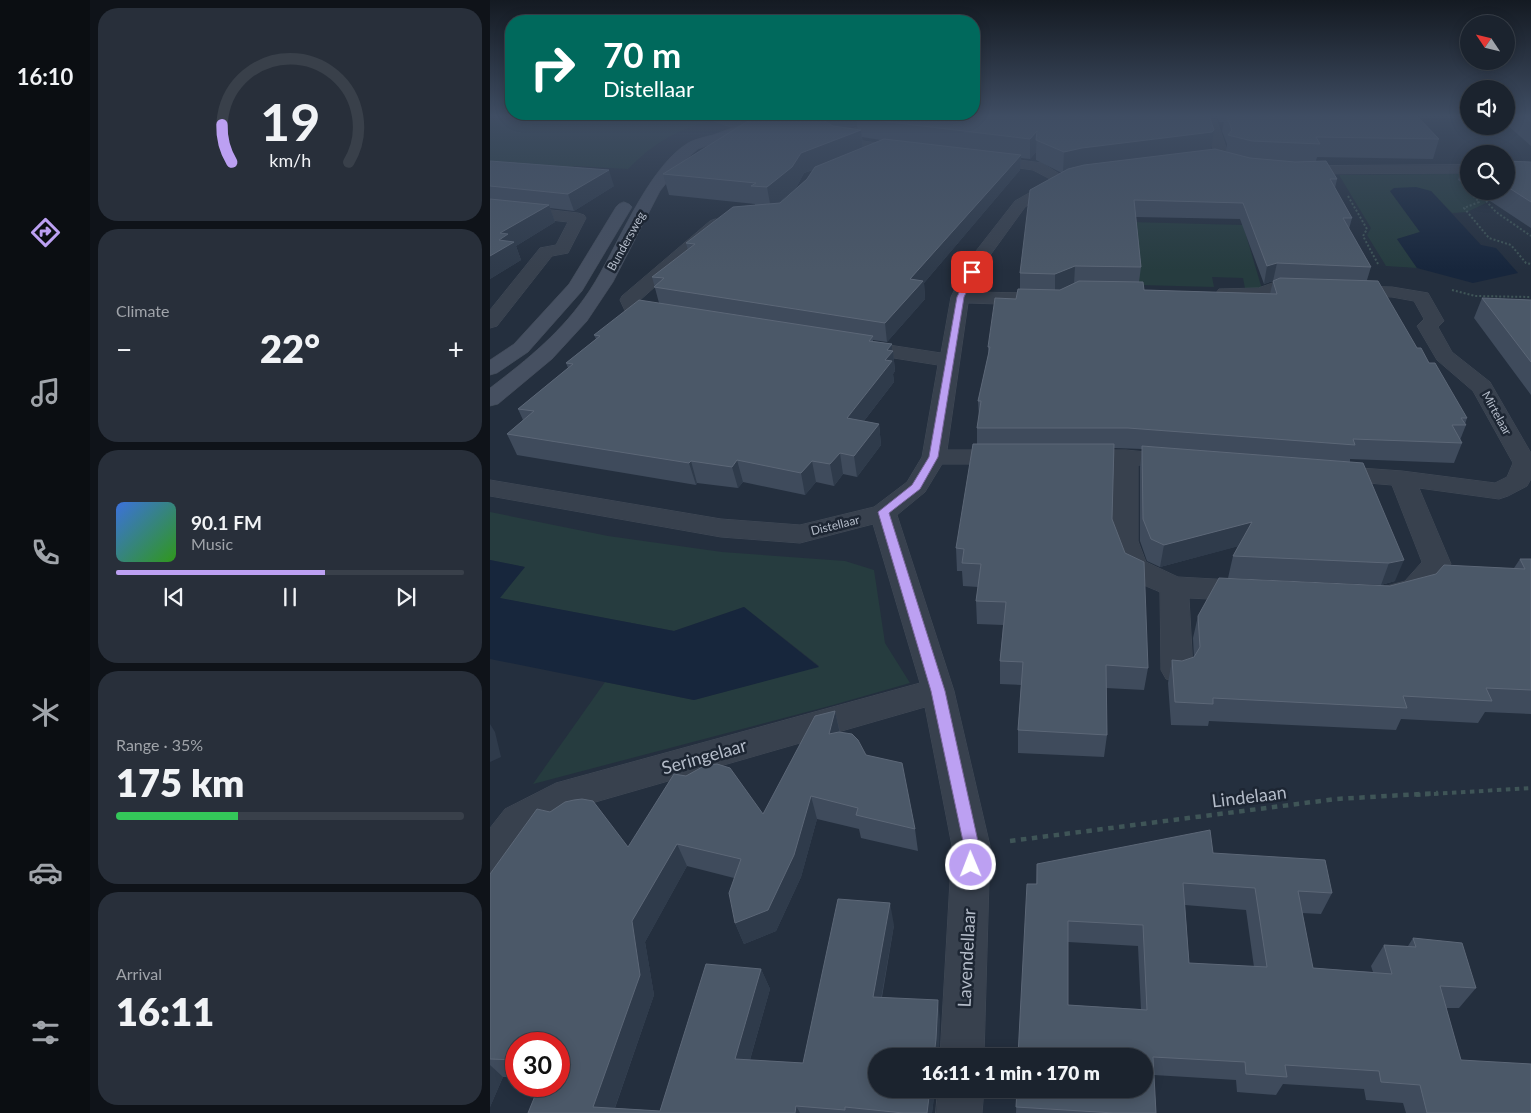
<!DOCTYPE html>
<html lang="en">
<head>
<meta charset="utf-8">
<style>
	:root { --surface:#1b232e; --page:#282f3a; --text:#f1f3f6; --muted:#a0a4aa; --line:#39404a; --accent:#bca0f2 }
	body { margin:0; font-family:Lato,sans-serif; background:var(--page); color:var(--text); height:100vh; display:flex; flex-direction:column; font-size:19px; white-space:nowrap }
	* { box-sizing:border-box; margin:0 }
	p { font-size:16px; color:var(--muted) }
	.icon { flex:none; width:28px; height:28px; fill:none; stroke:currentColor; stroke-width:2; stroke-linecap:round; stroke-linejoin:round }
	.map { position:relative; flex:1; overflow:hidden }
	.sheet { display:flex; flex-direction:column; gap:8px; padding:8px; background:#0f1319; width:400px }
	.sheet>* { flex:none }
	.banner { position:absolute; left:15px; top:15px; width:475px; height:105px; border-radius:20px; box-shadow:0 2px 12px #0003,0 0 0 1px var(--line); background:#00695c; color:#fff; overflow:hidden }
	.needle { width:32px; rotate:305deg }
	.controls { position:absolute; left:970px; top:15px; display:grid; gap:10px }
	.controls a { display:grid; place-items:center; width:55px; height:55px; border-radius:50%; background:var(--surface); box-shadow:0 2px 12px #0003,0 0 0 1px var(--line); font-size:25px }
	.speed { position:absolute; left:15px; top:1032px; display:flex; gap:10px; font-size:25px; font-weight:700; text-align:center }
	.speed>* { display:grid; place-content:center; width:65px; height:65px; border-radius:50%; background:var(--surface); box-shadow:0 2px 12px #0003,0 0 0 1px var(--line); line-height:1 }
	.speed .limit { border:8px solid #d22; background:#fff; color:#111 }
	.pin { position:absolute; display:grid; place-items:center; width:42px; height:42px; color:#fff; margin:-21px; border-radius:10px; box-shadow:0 2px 8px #0006 }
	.me { position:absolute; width:55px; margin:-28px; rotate:359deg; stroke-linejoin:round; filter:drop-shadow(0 0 4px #0008) }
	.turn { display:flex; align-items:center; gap:18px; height:105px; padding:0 15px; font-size:22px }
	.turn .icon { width:65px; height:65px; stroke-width:2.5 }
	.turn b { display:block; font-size:35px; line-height:42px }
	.big { font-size:38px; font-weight:800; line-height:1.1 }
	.sheet .card { flex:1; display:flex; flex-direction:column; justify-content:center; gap:8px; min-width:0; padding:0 18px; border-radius:20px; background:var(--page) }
	.sheet .dial { align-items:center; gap:0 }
	.dial svg { height:130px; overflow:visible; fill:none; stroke:var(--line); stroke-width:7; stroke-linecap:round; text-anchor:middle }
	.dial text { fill:var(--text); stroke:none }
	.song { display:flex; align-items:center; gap:15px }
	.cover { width:60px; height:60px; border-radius:8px; background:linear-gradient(135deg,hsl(220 70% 55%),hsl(110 70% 35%)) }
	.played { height:5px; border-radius:2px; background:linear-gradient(90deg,var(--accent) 60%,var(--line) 60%) }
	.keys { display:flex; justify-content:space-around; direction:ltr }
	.heat { display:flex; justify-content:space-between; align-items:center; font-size:28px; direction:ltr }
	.charge { height:8px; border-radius:4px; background:linear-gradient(90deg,#34c759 35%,var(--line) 0) }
	.trip { position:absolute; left:378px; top:1048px; width:285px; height:50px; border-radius:25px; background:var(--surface); box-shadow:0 2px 12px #0003,0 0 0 1px var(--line); font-weight:800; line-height:50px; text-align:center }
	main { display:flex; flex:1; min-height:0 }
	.dock { display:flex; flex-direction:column; width:90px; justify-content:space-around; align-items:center; background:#0b0e12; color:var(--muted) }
	.dock .icon { width:35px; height:35px }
	.dock .on { color:var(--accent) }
	.dock b { font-size:22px; color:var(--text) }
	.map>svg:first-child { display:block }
	.green { fill:#263c3f }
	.water { fill:#17263c }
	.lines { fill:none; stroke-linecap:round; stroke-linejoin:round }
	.street-casing { stroke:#414a57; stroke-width:1 }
	.secondary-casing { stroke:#414a57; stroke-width:1 }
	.path-far2 { stroke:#3f5557; stroke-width:2; stroke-dasharray:2 2; stroke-linecap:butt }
	.path-far1 { stroke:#3f5557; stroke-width:4; stroke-dasharray:4.5 4.5; stroke-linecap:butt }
	.path { stroke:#3f5557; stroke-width:4.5; stroke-dasharray:5.5 5.5; stroke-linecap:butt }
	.street { fill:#38414e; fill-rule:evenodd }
	.secondary { fill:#465061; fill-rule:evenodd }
	.wall { fill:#3f4b5c; fill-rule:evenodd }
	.shaded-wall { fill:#2f3b4b }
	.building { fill:#4b5868; stroke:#5c6777; fill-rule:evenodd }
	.route { fill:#bca0f2; stroke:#7a689d }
	.labels { text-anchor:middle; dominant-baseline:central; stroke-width:5; stroke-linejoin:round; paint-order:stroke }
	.far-street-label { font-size:12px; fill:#b4bcc9; stroke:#1d2633 }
	.near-street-label { font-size:18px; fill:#b4bcc9; stroke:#1d2633 }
</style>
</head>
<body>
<main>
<nav class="dock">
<b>16:10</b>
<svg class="icon on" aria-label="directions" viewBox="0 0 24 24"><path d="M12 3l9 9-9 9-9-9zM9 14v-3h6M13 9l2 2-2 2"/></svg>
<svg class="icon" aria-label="music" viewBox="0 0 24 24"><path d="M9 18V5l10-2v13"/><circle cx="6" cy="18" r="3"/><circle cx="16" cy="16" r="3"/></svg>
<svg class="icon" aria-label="phone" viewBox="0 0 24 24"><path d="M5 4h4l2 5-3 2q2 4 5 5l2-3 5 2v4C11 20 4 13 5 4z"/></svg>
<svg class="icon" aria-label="climate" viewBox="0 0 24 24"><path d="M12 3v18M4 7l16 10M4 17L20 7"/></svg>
<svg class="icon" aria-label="car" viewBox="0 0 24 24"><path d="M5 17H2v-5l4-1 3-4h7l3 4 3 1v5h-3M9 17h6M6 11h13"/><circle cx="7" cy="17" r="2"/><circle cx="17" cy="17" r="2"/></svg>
<svg class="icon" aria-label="filters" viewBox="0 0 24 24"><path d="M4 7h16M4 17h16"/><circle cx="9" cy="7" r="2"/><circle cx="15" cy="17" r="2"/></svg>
</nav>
<section class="sheet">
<div class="card dial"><svg viewBox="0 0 100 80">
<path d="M14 69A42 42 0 1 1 86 69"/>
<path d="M14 69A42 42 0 0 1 8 46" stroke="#bca0f2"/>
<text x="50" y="56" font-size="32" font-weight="700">19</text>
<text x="50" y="72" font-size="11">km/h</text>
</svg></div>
<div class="card"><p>Climate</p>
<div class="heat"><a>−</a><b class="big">22°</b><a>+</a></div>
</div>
<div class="card">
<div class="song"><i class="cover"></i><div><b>90.1 FM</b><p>Music</p></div></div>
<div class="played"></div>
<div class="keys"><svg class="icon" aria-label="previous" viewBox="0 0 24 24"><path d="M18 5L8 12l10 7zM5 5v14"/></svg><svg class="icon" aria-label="pause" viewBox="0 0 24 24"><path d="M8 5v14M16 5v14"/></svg><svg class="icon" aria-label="next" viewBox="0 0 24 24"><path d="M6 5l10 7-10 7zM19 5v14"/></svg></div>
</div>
<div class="card"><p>Range · 35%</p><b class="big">175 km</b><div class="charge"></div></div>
<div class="card"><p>Arrival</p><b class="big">16:11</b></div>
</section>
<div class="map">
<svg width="1041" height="1113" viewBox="0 0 1041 1113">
	<rect width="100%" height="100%" fill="#242f3e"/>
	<path class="green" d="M0 115H205L219 121C184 131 163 144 138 169L84 166 63 177 0 171Z
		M971 174 979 183V191H986L996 203 977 212 962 213 941 191H900L930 232 907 239 927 268 896 266 877 235 881 228 849 175Z
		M640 222 753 225 772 289 755 288 753 278 722 277 724 287 649 285Z
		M0 512 118 536 232 552 355 561 384 570 395 643 420 683 343 705 43 784 115 682 204 700 329 666 254 607 184 631 9 598 34 567 0 560Z"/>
	<path class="water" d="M926 187 941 191 991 245 1006 248 1028 273 983 283 927 268 907 239 930 232 900 191 904 188Z
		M0 560 35 567 10 598 184 631 254 607 329 667 204 700 0 659Z"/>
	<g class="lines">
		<g class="street-casing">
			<path id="street" d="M213 115H230L260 125 262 128 260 131H252L215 118Z
				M399 115H415L413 118 361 139 399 145 401 148 399 151 394 152 346 144 339 140 341 137Z
				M713 115H725L737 150 729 161 696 165 691 164 689 161 691 158 720 154 723 150Z
				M492 155 552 163 579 180 535 207 496 261 482 292 542 293 549 295 551 299 549 303 542 305 478 303 457 450H520L528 452 532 457 528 462 520 464H452L435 492 407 515 464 691 500 846 494 1056H450L462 846 435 707 88 807 41 833 13 869 0 875V828L15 809 66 783 430 683 383 524 310 543 231 537 0 496V480L231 519 310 525 384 507 417 482 432 457 448 365 366 352 359 350 356 346 359 342 366 340 451 353 461 297 479 260 525 201 562 180 543 170 487 162 485 159 487 156Z
				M979 165V173L804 174 797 170 804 166Z
				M0 203 88 213 94 215 96 218 78 253 62 256 7 326 0 328V310L50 248 66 245 78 222 0 213Z
				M226 219 232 221 234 224 232 227 149 301 150 305 183 311 186 315 183 319 176 321 136 313 130 300 132 296 220 221Z
				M783 283 824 286 827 290 824 294 818 295 786 294 771 300 729 297 726 293 729 289 768 288Z
				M858 286 902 287 938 293 954 321 948 327 962 352 1000 382 1041 453V479L1037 486 1018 496 1009 499 929 488 961 564 935 595 903 604 893 601 889 594 893 587 915 581 932 562 902 485 842 480 833 478 830 473 833 468 842 466 912 471 1005 483 1017 477 1023 463 983 391 947 360 927 326 934 319 924 301 902 297 852 295 849 291 852 287Z
				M588 450H636L696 456 699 461 696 466 687 468 648 465V541L656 562 688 577 760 581 770 584 774 591 770 598 760 601 699 598 703 670 698 679 687 682 676 679 671 670 670 592C659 587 644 582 635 575 616 559 623 488 624 464H588L580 462 576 457 580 452Z
				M448 1089H494L492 1113H446Z"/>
		</g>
		<g class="secondary-casing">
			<path id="secondary" d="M280 115H297L295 118 208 149 193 162 170 191 123 282 97 321 62 359 8 404 0 406V388C38 359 73 331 100 290 127 249 156 169 198 143 205 139 215 137 223 135 242 128 261 121 280 115Z
				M134 202 139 204 142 207 92 291 38 352 7 373 0 375V360L24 344 79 284 126 207 129 204Z"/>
		</g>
		<path class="path-far2" d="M988 192 1006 212 1041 236
			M981 193 989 202 974 208 999 238 1021 245 1036 263 1041 264
			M858 196 877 229 873 236 888 264
			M962 290 985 296 1041 297"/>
		<path class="path-far1" d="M926 795 1041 788"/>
		<path class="path" d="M520 841 846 799 948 793"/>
		<use href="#street" class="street"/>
		<use href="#secondary" class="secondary"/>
	</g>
	<path class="wall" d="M275 115H719L721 150 736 152 737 144 732 131 734 122H729L726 115H926L949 139 943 159 827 157 826 161 847 179 845 188 862 218 859 229 881 267 877 280 927 348 939 363 977 418 975 424 976 425 970 440 972 443 964 463 860 459V462L873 463 905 581 891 585 738 578 743 556 748 546 670 567 657 561 650 541V467L652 449 624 448 622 519 658 668 654 690 616 688 617 735 614 757 528 753V730L531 685 510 684V661L513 625 487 624 486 601 488 587 473 586 472 571H467L466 548 487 444V428L489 417 488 401 498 356V347L526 299 530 289V273L572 173 546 160V152L540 159 531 158 530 170 434 283 435 299 397 342 383 340V341L402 344V351H403L405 371 403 374 404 382 374 421 389 424 391 445 367 477 353 474 344 486 326 482 315 495 253 482 248 488 207 483 206 485 27 455 17 434 33 420 28 409 78 368 76 363 106 339 104 335 169 303 162 277 198 250 196 243 265 205V204L179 195 173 174ZM367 125 368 130 359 128ZM372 137 391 140 373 147ZM323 170 317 179 290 203 288 204 306 188 314 173ZM646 217 750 219 774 284 783 281 780 294 654 290 649 282 651 267Z
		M1016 115H1041V146L1016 124Z
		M975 160H979V187L968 180Z
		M0 161 124 186 84 211 60 208 65 222 26 246 31 260 0 279Z
		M1016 161 1041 162V228L985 191H1016Z
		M992 298 1041 300V395L984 318Z
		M1030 559H1041V714L995 712 988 723 911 719 906 730 719 721 718 726 681 725 678 683 682 660 692 661 704 657 703 638 708 616 1024 568Z
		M345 711 350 732 376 755 425 829 428 851 371 838 369 829 327 819 311 877 286 931 254 944 245 923 244 878 197 866 155 942 164 995 125 1108 170 1111 271 969 280 989 260 1060 313 1063 404 925 392 997 450 1020 386 1089H445L442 1113H38L69 1044H26V1077H13L0 1107V874L138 847 273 814Z
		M723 853 842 893 831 914 812 913 823 968 883 972 881 966 894 945 918 946 923 938 986 988 969 1008H956L971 1060 1041 1113H916L913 1103 876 1100 874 1089 793 1084 786 1095 747 1092 746 1080 664 1075 666 1113H526L528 1056 546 884 547 864ZM695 905 756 910 764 967 699 963ZM578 942 648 946 651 1009 578 1005Z"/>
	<path class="shaded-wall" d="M342 115H395L366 118 367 125 339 136 335 121 337 117Z
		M371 130 373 150 314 173 306 188 281 209 277 187 311 153Z
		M724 130 721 150 573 173 574 152 592 148Z
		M547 131 546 152 540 159V139Z
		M531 155 530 170 434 283 435 299 397 342 395 323 420 279Z
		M119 170 124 186 84 211 78 194Z
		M59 205 65 222 26 246 31 260 0 279V256L9 240 10 233Z
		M787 263 783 281 774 284 777 266Z
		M585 266 584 284 565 292V274Z
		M402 344V352L403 351 405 371 403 374 404 382 360 439 357 418 395 360 397 350Z
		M389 424 391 445 367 477 364 456Z
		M350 453 353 474 344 486 340 464Z
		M247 460 253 482 248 488 242 467Z
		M201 461 207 483 206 485 199 463Z
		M322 461 326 482 315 495 311 473Z
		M762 522 757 544 670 567 674 545Z
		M914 560 905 581 891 585 899 563Z
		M345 711 350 734H339Z
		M0 724 5 732 11 757 0 762Z
		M321 796 327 819 311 877 286 931 254 944 245 923Z
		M187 844 197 866 155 942 164 995 123 1113 103 1107 142 921Z
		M400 903 404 925 388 1016 383 997Z
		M271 969 280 989 255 1077 245 1059Z
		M448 1000 450 1020 449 1056H444Z
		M0 1065 13 1077 0 1107Z
		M440 1089H445L442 1113H437Z
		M306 1106 310 1113H305Z"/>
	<path class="building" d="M275 115H342L337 117 335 121 343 126 371 130 311 153 302 167 277 187 261 186 266 183 173 174 258 121Z
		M375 115H719L724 130 722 132 592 148 574 152 546 140 547 131 540 139 366 118Z
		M736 115H926L949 139 826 137 830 144 762 141 738 135 742 130Z
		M1032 115H1041V122Z
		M394 139 531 155 420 279 433 281 395 323 164 287 174 278 162 277 205 244 196 243 243 207 290 203 317 179 325 167Z
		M725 149 760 158 805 162 836 161 847 179H840L862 218H853L881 267 787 263 777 266 753 203 644 200 651 267 585 266 565 274 530 273 540 190 578 169 594 165Z
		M0 161 119 170 78 194 0 186Z
		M1016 161 1041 162V202L1016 186Z
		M0 199 59 205 10 233 18 234 9 240 24 242 0 256Z
		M790 278 888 281 927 348H931L939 363H945L977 418H971L976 425H962L972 443 863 439 865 445 638 428H487L491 401H488L500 347H498L505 298 526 299 528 289 570 290 589 281 653 282 654 290 787 294 783 281Z
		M992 298 1041 300V362Z
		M149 300 383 336 379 341 402 344 397 350 403 351 395 360 402 361 357 418 389 424 364 456 350 453 340 464 322 461 311 473 247 460 242 467 201 461 199 463 17 434 44 411 28 409 83 364 76 363 110 336 104 335Z
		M483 444H624L622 519 635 553 654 562 658 668 616 665 617 735 528 730 533 662 510 661 516 602 486 601 491 564 472 563 474 549 466 548Z
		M652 446 873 463 914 560 899 563 743 556 762 522 674 545 661 539 653 519Z
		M1030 559H1041V690L996 688 1002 701 913 696 917 708 723 698V704L685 702 682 660 692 661 704 657 710 647 708 616 729 578 900 586 946 574 954 565 1035 569Z
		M345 711 339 734 349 732 362 734 368 740 376 755 412 763 425 829 366 815 368 808 321 796 304 855 278 910 245 923 239 893 251 859 187 844 142 921 150 975 103 1107 170 1111 216 964 271 969 245 1059 313 1063 348 899 400 903 383 997 448 1000 446 1039 444 1056H386V1089H440L437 1113H413L355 1107V1110L306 1106 305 1113H38L49 1086H69V1044H26V1060L0 1059V874L47 809 60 812 75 802 84 800 92 799 103 801 138 847 184 774 196 776 214 766 227 764 240 768 273 814 325 716Z
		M720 830 723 853 835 860 842 893 808 891 823 968 902 974 894 945 926 947 923 938 972 943 986 988 950 986 971 1060 1041 1064V1113H937L930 1085 891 1082 889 1071 795 1065 797 1077 756 1074 755 1062 663 1057 666 1113H624L526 1107 527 1089H654V1056H528L537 884H547V864ZM693 883 765 888 777 967 699 963ZM578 921 653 925 657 1010 578 1005Z"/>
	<linearGradient id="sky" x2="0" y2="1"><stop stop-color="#141a22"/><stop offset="0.43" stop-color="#3f4d63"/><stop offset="1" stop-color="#3f4d63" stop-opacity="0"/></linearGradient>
	<rect width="1041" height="270" fill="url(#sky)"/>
	<path class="route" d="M482 270 486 272 474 297 448 457 430 489 399 513 455 691 489 846V865L486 870 481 873 475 870 473 865 474 846 441 691 388 512 422 485 439 457 467 297 479 272Z"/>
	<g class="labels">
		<g class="far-street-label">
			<text transform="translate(136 241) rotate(-61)">Bundersweg</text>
			<text transform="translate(1007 413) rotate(61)">Mirtelaar</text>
			<text transform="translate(345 525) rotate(-14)">Distellaar</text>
		</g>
		<g class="near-street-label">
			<text transform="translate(214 756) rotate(-16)">Seringelaar</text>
			<text transform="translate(759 796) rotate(-7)">Lindelaan</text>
			<text transform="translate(476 958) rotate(-87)">Lavendellaar</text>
		</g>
	</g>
</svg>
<div class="controls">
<a><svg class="needle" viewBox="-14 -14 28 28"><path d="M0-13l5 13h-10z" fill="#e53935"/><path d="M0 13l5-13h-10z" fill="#a0a4aa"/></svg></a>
<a><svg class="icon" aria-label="sound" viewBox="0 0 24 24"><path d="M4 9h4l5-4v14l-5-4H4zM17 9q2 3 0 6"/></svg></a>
<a><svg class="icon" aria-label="search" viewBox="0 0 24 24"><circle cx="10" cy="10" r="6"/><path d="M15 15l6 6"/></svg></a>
</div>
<div class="speed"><div class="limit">30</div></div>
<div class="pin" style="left:482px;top:272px;background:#d93025"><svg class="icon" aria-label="arrive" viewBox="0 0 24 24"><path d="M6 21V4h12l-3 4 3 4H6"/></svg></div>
<svg class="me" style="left:481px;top:865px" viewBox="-20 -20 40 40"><circle r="17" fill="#bca0f2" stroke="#fff" stroke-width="3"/><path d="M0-11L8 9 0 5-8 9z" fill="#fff"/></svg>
<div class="trip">16:11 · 1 min · 170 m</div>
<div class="banner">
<div class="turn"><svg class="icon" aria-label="right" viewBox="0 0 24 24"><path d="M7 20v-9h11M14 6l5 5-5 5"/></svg><div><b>70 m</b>Distellaar</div></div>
</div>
</div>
</main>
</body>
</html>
